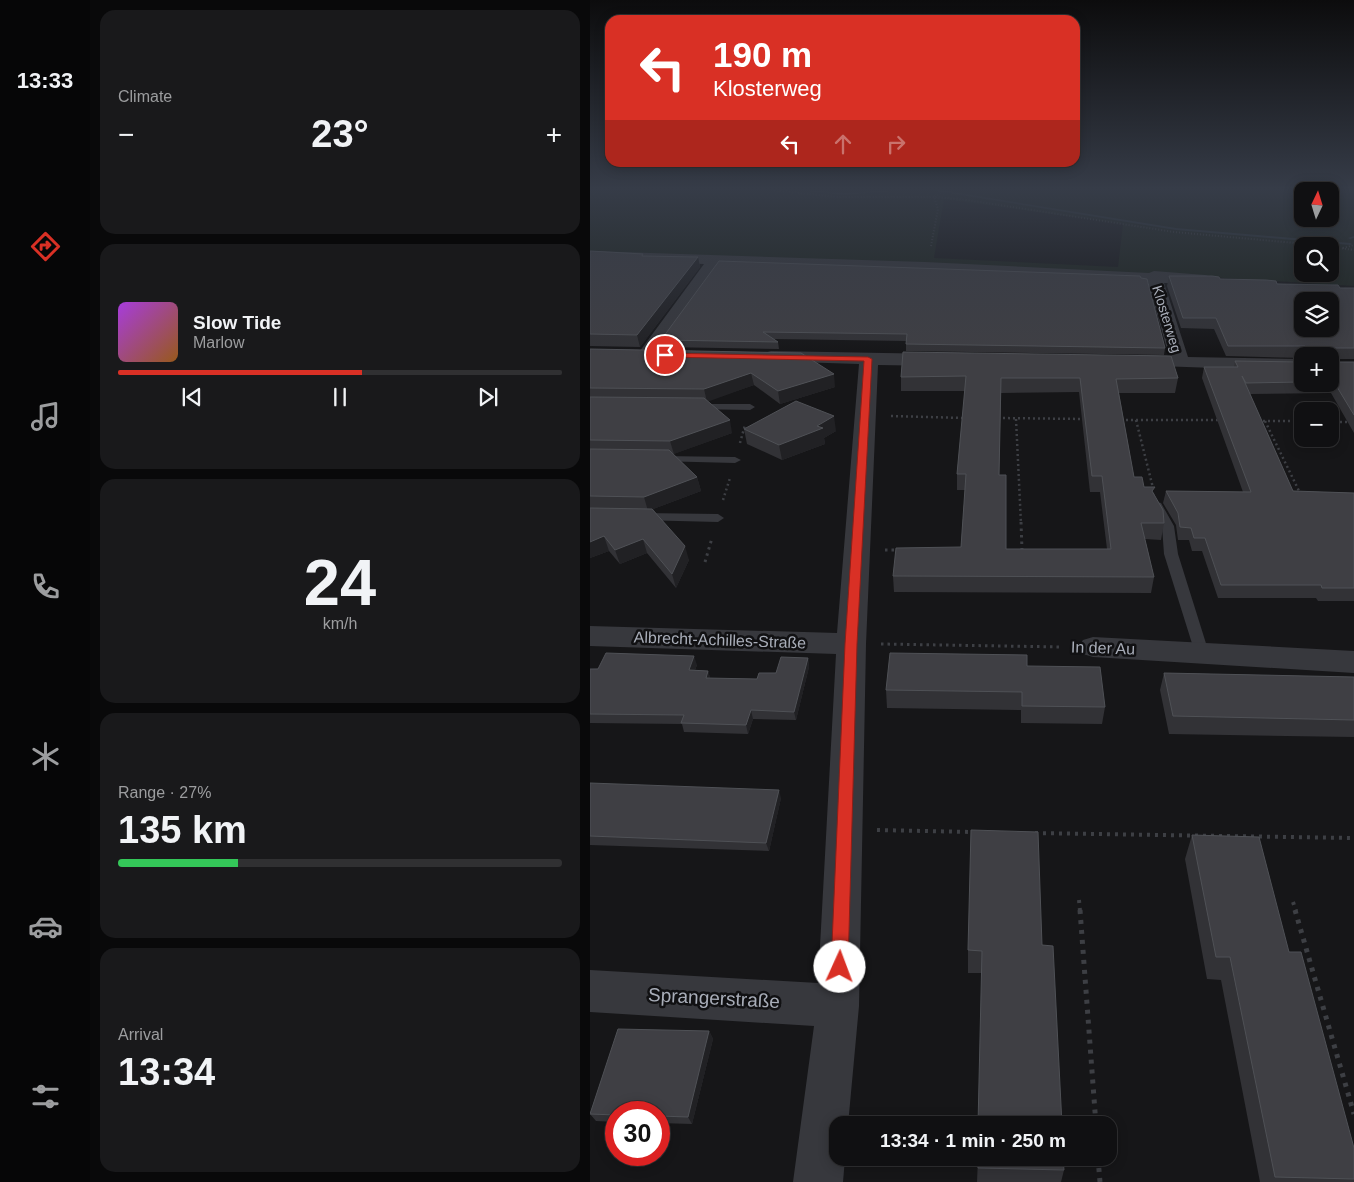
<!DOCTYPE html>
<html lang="en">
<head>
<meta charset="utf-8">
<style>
	:root { --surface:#101012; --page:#19191b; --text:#f1f3f6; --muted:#9c9d9f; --line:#303032; --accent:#d93025 }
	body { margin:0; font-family:Arial,sans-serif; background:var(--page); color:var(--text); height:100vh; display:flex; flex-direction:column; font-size:19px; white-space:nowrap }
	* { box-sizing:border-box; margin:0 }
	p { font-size:16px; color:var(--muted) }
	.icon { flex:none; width:28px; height:28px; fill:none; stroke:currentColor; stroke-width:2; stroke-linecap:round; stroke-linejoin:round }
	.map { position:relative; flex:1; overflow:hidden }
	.drawer { display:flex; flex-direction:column; gap:10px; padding:10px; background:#09090a; width:500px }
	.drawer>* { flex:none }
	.top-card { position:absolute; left:15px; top:15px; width:475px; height:152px; border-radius:15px; box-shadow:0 2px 12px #0003,0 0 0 1px var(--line); background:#d93025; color:#fff; overflow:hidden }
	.needle { width:32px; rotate:4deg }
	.tools { position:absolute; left:704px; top:182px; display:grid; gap:10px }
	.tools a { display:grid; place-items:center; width:45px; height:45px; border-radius:10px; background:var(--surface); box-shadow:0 2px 12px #0003,0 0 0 1px var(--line); font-size:25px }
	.speed { position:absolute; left:15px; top:1101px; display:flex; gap:10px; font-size:25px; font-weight:700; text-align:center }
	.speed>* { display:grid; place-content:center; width:65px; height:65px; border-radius:50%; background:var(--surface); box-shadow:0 2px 12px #0003,0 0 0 1px var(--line); line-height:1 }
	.speed .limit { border:8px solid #d22; background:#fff; color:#111 }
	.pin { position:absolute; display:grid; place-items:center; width:42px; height:42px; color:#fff; margin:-21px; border:2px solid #fff; border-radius:50%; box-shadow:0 1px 5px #0007 }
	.me { position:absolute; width:55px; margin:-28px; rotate:2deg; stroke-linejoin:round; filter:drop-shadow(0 0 4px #0008) }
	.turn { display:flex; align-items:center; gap:18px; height:105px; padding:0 25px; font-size:22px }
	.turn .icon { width:65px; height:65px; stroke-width:2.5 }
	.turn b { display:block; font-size:35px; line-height:42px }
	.lanes { display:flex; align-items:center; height:48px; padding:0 25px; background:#0003; justify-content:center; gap:25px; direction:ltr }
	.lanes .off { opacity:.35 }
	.big { font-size:38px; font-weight:700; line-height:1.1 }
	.drawer .card { flex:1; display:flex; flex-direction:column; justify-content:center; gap:8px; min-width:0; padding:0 18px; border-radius:15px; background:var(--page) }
	.drawer .dial { align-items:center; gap:0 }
	.dial b { font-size:65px; line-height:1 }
	.song { display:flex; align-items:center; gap:15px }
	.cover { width:60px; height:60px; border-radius:8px; background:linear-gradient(135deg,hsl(280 70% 55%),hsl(30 70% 35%)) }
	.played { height:5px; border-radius:2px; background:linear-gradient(90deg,var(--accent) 55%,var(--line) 55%) }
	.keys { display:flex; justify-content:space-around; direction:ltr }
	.heat { display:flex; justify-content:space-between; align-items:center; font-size:28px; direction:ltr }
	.charge { height:8px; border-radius:4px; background:linear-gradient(90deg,#34c759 27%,var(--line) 0) }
	.trip { position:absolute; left:239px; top:1116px; width:288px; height:50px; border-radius:15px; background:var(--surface); box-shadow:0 2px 12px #0003,0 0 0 1px var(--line); font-weight:700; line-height:50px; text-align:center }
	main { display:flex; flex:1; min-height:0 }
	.dock { display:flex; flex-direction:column; width:90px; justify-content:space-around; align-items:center; background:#060607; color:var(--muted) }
	.dock .icon { width:35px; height:35px }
	.dock .active { color:var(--accent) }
	.dock b { font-size:22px; color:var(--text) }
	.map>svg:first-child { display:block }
	.green { fill:#1c231d; fill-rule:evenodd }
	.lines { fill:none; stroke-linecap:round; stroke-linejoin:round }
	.stream { fill:#2c353c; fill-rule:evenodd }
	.path-far4 { stroke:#3d3f44; stroke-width:2; stroke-dasharray:1 2; stroke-linecap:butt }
	.path-far3 { stroke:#3d3f44; stroke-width:2.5; stroke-dasharray:2 3; stroke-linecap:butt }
	.path-far2 { stroke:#3d3f44; stroke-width:3; stroke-dasharray:2.5 4; stroke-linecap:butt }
	.path-far1 { stroke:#3d3f44; stroke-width:4; stroke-dasharray:3 5; stroke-linecap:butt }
	.path { stroke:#3d3f44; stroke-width:5; stroke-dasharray:4 6; stroke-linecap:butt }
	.lane { fill:#37383d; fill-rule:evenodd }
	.street { fill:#37383d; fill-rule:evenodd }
	.wall { fill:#323236; fill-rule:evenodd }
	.shaded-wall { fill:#212124 }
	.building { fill:#3f3f44; stroke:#4f5156; fill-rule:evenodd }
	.route { fill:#d93025; stroke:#8d1f18 }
	.labels { text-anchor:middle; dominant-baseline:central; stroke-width:5; stroke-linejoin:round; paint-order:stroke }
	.far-street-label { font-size:14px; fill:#a8adb8; stroke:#111113 }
	.street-label { font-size:16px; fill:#a8adb8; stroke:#111113 }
	.near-street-label { font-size:19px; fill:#a8adb8; stroke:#111113 }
</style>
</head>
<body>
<main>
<nav class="dock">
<b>13:33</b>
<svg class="icon active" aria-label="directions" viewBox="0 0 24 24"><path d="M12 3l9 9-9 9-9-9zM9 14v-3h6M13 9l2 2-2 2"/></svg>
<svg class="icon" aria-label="music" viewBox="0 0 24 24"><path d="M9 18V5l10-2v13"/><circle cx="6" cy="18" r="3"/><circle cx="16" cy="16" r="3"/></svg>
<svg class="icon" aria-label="phone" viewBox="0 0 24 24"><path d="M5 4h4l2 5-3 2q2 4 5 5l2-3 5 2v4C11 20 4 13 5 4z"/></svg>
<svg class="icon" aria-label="climate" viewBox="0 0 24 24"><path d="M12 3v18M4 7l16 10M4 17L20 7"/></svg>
<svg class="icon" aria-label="car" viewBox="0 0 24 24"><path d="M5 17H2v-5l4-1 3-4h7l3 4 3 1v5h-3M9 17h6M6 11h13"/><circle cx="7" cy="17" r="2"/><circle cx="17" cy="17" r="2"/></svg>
<svg class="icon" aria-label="filters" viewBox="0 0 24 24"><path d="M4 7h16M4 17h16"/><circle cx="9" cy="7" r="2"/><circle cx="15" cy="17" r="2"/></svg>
</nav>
<section class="drawer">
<div class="card"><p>Climate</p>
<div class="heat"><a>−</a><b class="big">23°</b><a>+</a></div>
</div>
<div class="card">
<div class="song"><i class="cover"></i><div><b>Slow Tide</b><p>Marlow</p></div></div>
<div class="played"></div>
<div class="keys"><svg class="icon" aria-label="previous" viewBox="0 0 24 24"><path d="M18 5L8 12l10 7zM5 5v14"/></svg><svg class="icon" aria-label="pause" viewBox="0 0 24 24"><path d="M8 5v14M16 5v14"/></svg><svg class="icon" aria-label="next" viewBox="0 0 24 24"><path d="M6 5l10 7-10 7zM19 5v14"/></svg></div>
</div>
<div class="card dial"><b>24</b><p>km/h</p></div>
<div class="card"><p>Range · 27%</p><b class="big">135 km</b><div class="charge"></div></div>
<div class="card"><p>Arrival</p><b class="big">13:34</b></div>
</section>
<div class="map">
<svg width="764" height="1182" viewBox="0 0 764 1182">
	<rect width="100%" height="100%" fill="#161618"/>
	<path class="green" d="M0 190H764V286L570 274 0 252ZM712 191H740V219H712ZM354 199 533 224 528 267 344 258ZM712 246H740V274H712Z"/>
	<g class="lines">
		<path class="stream" d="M209 190 254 193 313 190 254 195Z
			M340 190H351L586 228 760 243 762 244 760 245 586 230Z
			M764 236V238L760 239 758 238Z"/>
		<path class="path-far4" d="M181 190 248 197H344L377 200 584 232 738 246
			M341 246 348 209 344 197 356 190
			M740 247 764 250
			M753 248 764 245"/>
		<path class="path-far3" d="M301 416 374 418
			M408 418 494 419
			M426 419 431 524
			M531 420H629
			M546 420 563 488
			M668 421H712
			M675 421 711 495
			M740 422H764
			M150 443 155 425
			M133 500 140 478"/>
		<path class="path-far2" d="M431 522 432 550
			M295 550H308
			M115 562 122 538
			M291 644 473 647"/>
		<path class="path-far1" d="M287 830 383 832
			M445 833 764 838
			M489 900 490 911
			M703 902 706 911"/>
		<path class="path" d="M490 910 506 1125
			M705 910 764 1114
			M508 1158 510 1182"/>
		<path class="lane" d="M106 404H160L165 407 160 410 102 409 101 407 102 405Z
			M71 456 145 457 151 460 145 463 67 461 65 459Z
			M567 502 571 503 584 526 588 554 619 653 617 657 612 658 607 657 605 653 574 554 572 526 561 506Z
			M52 513 128 514 134 518 128 522 48 520 46 517Z"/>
		<path class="street" d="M0 251 335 262 559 273 564 271 615 275 621 277 623 280 621 283H574L598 357 712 359V371L539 365 537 361 539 357 546 355 579 356 558 282 130 265 110 290 63 359 56 361 49 359 47 355 114 264 0 261Z
			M181 351 351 354 358 356 360 360 358 364 351 366 288 365 276 644 269 1006 258 1125H248V1158H255L253 1182H203L224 1026 0 1012V970L228 983 246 654 0 646V626L247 633 269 364 174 361 172 357 174 353Z
			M503 637 764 651V673L503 657 493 654 488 647 493 640Z"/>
	</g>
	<path class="wall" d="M0 251 53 254 54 256 108 257 110 267 50 347 0 346Z
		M129 261 575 348 574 355 316 351V341L184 339 188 342 189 349 73 347 71 340Z
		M579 276 750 288H764V359H742V362H764V433L741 393 660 394 703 491 764 493V601H728L726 598H628L612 551H602L599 540H588L586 525 573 503 576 491 653 492 612 378 614 367H644L645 361 712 362V384H740V356H712V358L636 356 624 329 591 328 577 286Z
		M0 349 211 353 245 387 190 404 164 385 117 401 142 433 83 454 107 477 111 491 63 509 99 560 86 588 57 553 30 564 19 551 0 558Z
		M313 352 588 378 585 393H529L544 477 554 487 564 493 574 523 571 540 555 539 564 577 561 593 304 592 303 576 371 547 375 490H367V474L375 391H311V377ZM489 392 500 492H510L517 549H416L409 475 411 393Z
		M154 429 246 431 234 438 235 444 192 460 157 444Z
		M218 658 219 667 206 720 163 719 158 734 94 732 92 724 0 723V669L107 665 105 670 118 671 120 678 167 679 186 673Z
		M437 666 515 707 512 724 431 723V710L297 708 296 690Z
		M574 673 764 677V737L579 734 570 690Z
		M0 783 191 798 179 851 0 845Z
		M448 832 391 973H378V950Z
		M602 835 699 952 764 1148V1182H670L631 980 617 979 595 859Z
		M119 1031 123 1039 102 1124 69 1123V1112H26V1122L6 1121 0 1114Z
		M388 1158 474 1170 471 1182H387Z"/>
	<path class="shaded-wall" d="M108 257 110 267 50 347 47 335Z
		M161 373 164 385 117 402 114 389Z
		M244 374 245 387 190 404 188 391Z
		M244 416 246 431 234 438 235 444 192 460 189 445 227 426Z
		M140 420 142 433 84 454 80 441Z
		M107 477 111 491 58 511 54 497Z
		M14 536 19 551 0 558V542Z
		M53 539 57 553 30 564 25 550Z
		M95 546 99 560 86 588 82 574Z
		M104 656 107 665 101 679 99 670Z
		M218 658 219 667 206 720 204 712Z
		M118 671 121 680 116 678Z
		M161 710 163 719 158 734 156 725Z
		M189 790 191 798 179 851 176 843Z
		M119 1031 123 1039 102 1124 98 1117Z"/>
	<path class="building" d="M0 251 53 254 52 256 108 257 47 335 0 334Z
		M129 261 158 262 550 276 551 278 557 279 575 348 316 344 317 334 173 332 188 342 71 340Z
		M579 276H622L629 277 630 279 676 280 686 281 687 284 748 285 750 288H764V348H742V362H764V415L744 382H740V356H717V348L715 346H638L626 318H593ZM712 301H740V329H712Z
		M0 349 211 353 244 374 188 391 161 373 114 389 0 388Z
		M313 352 581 356 588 378 526 379 544 477H552L554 487H565L562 491 573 510 574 523H551L564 577 303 576 306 548 371 547 376 474H367L376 376 311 377ZM411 378H490L502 476H512L521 549H416V475H409Z
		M645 361 712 362V382L656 383 652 376 703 491 764 493V588H732L731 585H631L615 538H604L601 528 590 527 588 513 576 491 661 492 614 367H648Z
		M0 397 114 398 140 420 80 441 0 440Z
		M206 401 244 416 227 426 233 428 189 445 154 429Z
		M0 449 79 450 107 477 54 497 0 496Z
		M0 508 62 509 95 546 82 574 53 539 25 550 14 536 0 542Z
		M16 653 104 656 99 670 118 671 116 678 167 679 169 673H186L191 657 218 658 204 712 161 710 156 725 91 723 94 715 0 714V669H8Z
		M300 653 437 655V666L510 667 515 707 432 706V692L296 690Z
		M574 673 764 677V720L583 716Z
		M0 783 189 790 176 843 0 836Z
		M381 830 448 832 452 945 463 946 472 1125H388L392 951 378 950Z
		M602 835 669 837 699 952H711L764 1148V1179L685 1177 640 957H626Z
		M28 1029 119 1031 98 1117 69 1116V1112H26V1115L0 1114Z
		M388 1158H473L474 1170 388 1168Z"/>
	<linearGradient id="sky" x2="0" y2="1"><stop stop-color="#0c0c0d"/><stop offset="0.53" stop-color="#363c48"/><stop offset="1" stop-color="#363c48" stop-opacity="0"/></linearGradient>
	<rect width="764" height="356" fill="url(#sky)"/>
	<path class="route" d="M72 353 278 357 282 359 267 644 258 967 256 973 250 975 244 973 241 967 255 644 274 361 75 357 71 355Z"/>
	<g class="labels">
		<g class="far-street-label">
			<text transform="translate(577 319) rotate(73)">Klosterweg</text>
		</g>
		<g class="street-label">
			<text transform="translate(130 640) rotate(2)">Albrecht-Achilles-Straße</text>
			<text transform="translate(513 648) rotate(2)">In der Au</text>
		</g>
		<g class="near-street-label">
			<text transform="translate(124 998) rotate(3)">Sprangerstraße</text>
		</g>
	</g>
</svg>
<div class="tools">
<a><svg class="needle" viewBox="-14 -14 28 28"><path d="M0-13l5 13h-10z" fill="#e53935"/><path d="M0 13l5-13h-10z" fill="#9c9d9f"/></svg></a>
<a><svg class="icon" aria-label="search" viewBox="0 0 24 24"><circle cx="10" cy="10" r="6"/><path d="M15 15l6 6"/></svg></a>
<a><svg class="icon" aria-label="layers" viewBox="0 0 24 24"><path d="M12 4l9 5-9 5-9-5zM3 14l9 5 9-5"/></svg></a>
<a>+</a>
<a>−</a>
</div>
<div class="speed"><div class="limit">30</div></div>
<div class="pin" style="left:75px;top:355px;background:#d93025"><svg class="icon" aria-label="arrive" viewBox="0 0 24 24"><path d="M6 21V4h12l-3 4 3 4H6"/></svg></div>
<svg class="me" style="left:250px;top:967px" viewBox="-20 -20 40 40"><circle r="19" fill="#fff"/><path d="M0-13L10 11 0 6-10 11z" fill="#d93025"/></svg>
<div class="trip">13:34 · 1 min · 250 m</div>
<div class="top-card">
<div class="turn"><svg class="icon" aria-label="left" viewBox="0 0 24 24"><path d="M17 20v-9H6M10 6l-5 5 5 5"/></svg><div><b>190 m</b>Klosterweg</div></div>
<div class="lanes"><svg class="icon" aria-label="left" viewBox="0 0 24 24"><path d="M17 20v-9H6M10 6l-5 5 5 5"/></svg><svg class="icon off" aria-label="ahead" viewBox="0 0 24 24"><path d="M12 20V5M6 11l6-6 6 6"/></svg><svg class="icon off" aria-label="right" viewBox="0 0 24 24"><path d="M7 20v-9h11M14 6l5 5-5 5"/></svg></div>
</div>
</div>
</main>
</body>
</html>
